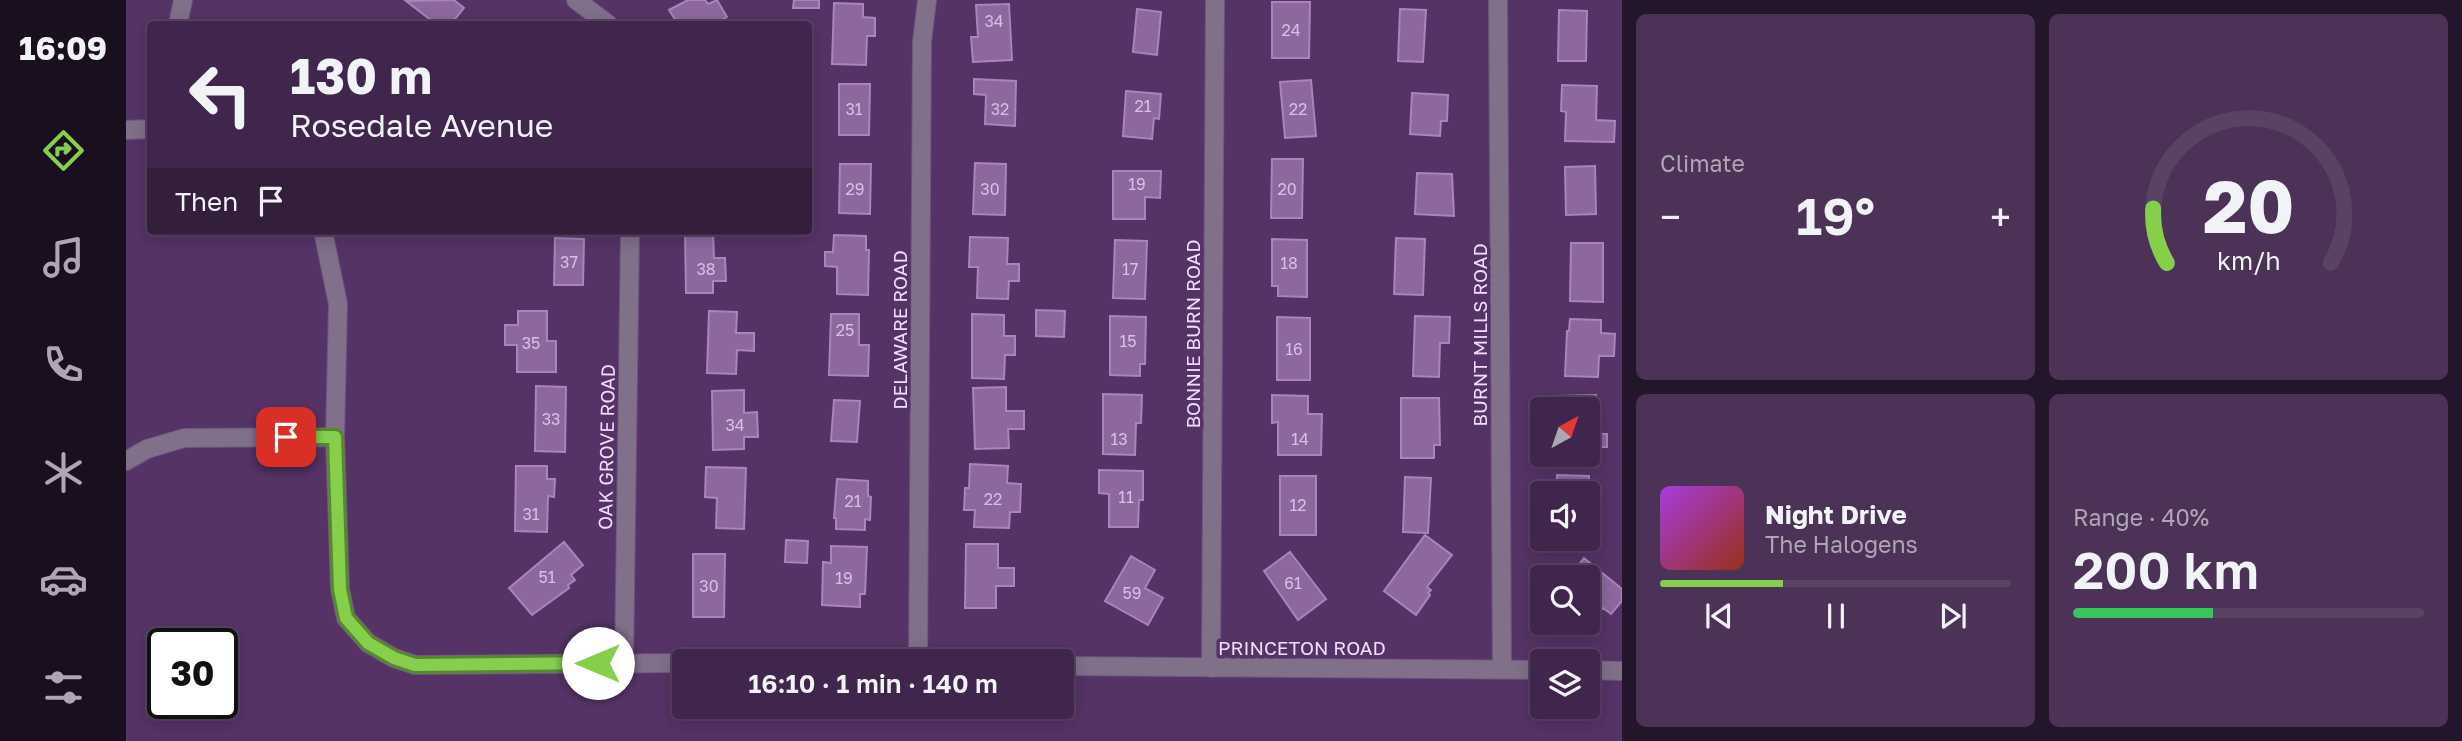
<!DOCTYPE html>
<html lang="en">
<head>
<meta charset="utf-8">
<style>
	:root { --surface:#40264c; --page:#4b3256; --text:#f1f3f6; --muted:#aea5b5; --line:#594364; --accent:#86cf4b }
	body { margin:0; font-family:"Golos Text",sans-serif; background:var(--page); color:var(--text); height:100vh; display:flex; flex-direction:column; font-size:26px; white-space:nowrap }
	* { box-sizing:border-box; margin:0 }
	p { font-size:23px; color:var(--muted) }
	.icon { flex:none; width:38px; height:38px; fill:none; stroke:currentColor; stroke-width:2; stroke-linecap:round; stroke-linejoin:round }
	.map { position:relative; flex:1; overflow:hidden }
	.drawer { display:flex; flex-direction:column; gap:14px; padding:14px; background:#23152a; width:840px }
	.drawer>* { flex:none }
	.top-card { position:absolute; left:21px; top:21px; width:665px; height:214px; border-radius:7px; box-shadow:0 4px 18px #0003,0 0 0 2px var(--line); background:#40264c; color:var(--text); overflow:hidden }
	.needle { width:46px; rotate:40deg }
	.tools { position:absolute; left:1404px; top:397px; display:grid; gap:14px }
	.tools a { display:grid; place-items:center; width:70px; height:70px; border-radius:7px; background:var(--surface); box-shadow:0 4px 18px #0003,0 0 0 2px var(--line); font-size:35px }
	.speed { position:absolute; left:21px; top:628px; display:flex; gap:14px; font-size:35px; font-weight:700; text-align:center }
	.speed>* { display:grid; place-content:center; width:91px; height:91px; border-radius:50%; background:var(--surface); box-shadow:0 4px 18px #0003,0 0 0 2px var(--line); line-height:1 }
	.speed .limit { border:4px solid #111; border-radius:10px; background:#fff; color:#111 }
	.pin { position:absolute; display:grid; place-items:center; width:60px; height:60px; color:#fff; margin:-30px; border-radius:14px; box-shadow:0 4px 10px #0006 }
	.me { position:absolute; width:77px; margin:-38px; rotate:270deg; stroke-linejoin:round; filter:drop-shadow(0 0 5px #0008) }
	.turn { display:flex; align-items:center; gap:24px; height:147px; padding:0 28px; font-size:32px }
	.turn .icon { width:91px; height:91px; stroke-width:2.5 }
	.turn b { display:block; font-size:49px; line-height:60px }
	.then { display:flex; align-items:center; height:66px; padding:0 28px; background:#0003; gap:14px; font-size:26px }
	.big { font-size:52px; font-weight:600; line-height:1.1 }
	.drawer .tile { flex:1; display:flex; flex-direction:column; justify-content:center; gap:10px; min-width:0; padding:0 24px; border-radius:10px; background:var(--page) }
	.drawer .dial { align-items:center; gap:0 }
	.dial svg { height:182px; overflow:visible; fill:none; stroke:var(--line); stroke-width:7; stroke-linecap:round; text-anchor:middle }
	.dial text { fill:var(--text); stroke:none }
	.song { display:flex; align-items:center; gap:21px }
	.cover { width:84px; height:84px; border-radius:10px; background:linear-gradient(135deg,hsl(280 70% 55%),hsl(10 70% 35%)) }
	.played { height:7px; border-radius:4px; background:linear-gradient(90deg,var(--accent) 35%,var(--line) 35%) }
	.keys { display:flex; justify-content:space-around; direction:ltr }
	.heat { display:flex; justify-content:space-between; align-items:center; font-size:38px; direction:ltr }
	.charge { height:10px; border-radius:5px; background:linear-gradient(90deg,#34c759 40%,var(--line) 0) }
	.drawer .tiles { flex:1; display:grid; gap:14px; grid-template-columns:repeat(2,1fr) }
	.trip { position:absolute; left:546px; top:649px; width:402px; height:70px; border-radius:7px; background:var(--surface); box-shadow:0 4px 18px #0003,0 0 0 2px var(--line); font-weight:600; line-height:70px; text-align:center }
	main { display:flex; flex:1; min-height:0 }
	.tabs { display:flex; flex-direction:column; width:126px; justify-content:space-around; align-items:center; background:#1a0f1e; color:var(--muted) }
	.tabs .icon { width:49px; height:49px }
	.tabs .selected { color:var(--accent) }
	.tabs b { font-size:32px; color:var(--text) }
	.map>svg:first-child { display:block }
	.building { fill:#8c689f; stroke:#a984bd; stroke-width:2 }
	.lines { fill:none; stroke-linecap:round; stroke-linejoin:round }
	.minor-casing { stroke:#715281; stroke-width:20 }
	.minor { stroke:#81708a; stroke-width:18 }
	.route-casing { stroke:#578731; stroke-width:18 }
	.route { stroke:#86cf4b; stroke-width:12 }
	.labels { text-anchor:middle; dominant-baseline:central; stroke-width:7; stroke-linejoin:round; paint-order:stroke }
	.number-label { font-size:16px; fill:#d7c0e4 }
	.street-label { font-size:19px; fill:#f0ddfb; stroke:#536 }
</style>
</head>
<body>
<main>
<nav class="tabs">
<b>16:09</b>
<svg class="icon selected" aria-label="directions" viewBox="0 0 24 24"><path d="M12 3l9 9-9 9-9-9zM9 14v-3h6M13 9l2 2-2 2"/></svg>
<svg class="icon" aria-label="music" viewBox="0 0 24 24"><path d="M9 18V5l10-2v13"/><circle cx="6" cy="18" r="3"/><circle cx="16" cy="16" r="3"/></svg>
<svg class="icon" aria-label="phone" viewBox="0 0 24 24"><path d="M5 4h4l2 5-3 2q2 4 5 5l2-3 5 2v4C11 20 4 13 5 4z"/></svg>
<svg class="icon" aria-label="climate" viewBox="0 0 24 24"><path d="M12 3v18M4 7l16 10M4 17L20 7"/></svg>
<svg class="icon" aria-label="car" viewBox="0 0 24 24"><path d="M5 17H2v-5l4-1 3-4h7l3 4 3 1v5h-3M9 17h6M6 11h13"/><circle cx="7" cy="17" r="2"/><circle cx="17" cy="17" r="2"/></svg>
<svg class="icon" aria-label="filters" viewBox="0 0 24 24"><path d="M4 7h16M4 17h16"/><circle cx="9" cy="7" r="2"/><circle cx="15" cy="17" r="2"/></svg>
</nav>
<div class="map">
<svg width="1496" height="741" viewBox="0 0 1496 741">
	<rect width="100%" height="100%" fill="#536"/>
	<path class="building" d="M328 0 338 8 325 24H310L280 1Z
		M562 0H579L582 4 591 0 601 17 589 24H552L543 10Z
		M668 0H693V8H667Z
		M1146 2H1184L1183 58H1146Z
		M708 3 737 4V17L749 18V36H741L740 65 706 64Z
		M883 4 886 60 847 62 845 37H852L850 5Z
		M1011 9 1035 12 1031 55 1007 52Z
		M1274 9 1300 10 1297 62 1272 61Z
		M1433 10 1461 11 1460 61H1432Z
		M848 79 890 81 889 126 859 124 860 95 848 94Z
		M1185 80 1190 136 1159 138 1154 82Z
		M713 84H744L743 135H713Z
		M1436 85 1471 86 1470 120 1489 121 1488 142 1439 141 1440 112 1435 111Z
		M1000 91 1035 94 1033 119 1028 118 1026 139 997 136Z
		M1286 93 1322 95 1321 121H1315L1314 136 1284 134Z
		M1146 159H1177L1176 218H1145Z
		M849 163 880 164 879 215 847 214Z
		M714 164H745L744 214 713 213Z
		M1469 166 1470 214 1440 215 1439 167Z
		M987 171H1035L1034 198 1019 197V219H987Z
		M1291 173 1326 174 1328 216 1289 214Z
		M559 232H587L588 258H599L600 281H587V293H560Z
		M708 235 740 236V250H743L742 295 711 294V267L699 266V252H707Z
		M844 237 882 238 881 264H893V281H883L882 299 851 298 852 267H843Z
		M429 238 458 239 457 285H428Z
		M1270 238 1299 239 1297 295 1268 294Z
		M1146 239 1181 240V297L1152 296V286H1146Z
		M989 240 1021 241 1019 299 987 298Z
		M1445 243H1477V302L1444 301Z
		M910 310 939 311 938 337 910 336Z
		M392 311H421V341H430V372H391V345H379V325H392Z
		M583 311 611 312 610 333H628V351L611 350 610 374 581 373Z
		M705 314H733V345H743L742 376 703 375Z
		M846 314 878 315V336H889V355H879L878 379 846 378Z
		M984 316 1020 317 1019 364H1014V376L984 375Z
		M1289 316 1324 317 1323 343H1314L1313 377 1287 376Z
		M1151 317 1184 318V380H1151Z
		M1444 319 1475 320V333L1489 334 1488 356H1473L1472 377 1439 376 1441 331H1443Z
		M410 386 440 387 439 452 409 451Z
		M880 387V411H898V429H882L883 448 849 449 847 388Z
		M618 390V413L631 412 632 437H618V449L587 450 586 391Z
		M977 394 1016 395 1015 423H1010L1009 455 977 454Z
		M1146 395 1182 396V414H1196L1195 455H1152V422L1146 423Z
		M1470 395 1471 434H1481V447H1470V457H1438V455H1461V410H1432V396Z
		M1275 398H1313L1314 445H1308V458H1275Z
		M708 400 734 401 731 442 705 441Z
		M844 464 882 466 881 483 895 484 894 512H884L883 528 848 527 849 510H838L839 488H843Z
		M390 466H421V479H429L428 497 422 496 421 532 389 531Z
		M580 467 620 468 618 529 590 528 591 498 579 497Z
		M973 470 1017 471V500H1013L1012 527H983V494L973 493Z
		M1431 475 1463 476V500H1475V517L1462 516V528L1461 494H1431Z
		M1154 476H1190V535H1154Z
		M1279 477 1305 478 1302 533 1277 532Z
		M711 479 742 481V496L745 497 744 520 739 519V530L710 529V518H708Z
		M1299 535 1326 555 1301 587 1305 590 1302 593 1304 595 1290 615 1258 591Z
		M660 540 682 541 681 563 659 562Z
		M438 542 457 565 445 575 449 580 442 585 443 588 406 615 383 588Z
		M840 544H872V568H888V586H870V608H839Z
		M705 546 741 547 739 594H734V607L696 605 697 562 705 563Z
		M1164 552 1200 599 1172 620 1138 571Z
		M567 554H599L598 617H567Z
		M1005 556 1029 570 1019 588 1037 598 1022 625 979 601Z
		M1458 558 1496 589V601L1485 614 1477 608 1474 611 1461 600V578H1443Z"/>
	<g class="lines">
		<g class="minor-casing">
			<path id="minor" d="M450 0 482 24
				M1372 0 1376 669
				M52 24 57 0
				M0 130 24 129
				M197 231 212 304 209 437 214 589 220 618 242 643 268 658 289 665 558 663
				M0 461 21 449 58 438 209 437
				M792 662 796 42 801 0
				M498 663 504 231
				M936 666 1416 670
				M1085 668 1089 0
				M1461 670 1496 671"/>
		</g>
		<use href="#minor" class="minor"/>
	</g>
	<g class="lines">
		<g class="route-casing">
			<path id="route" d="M160 437H209L214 589 220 618 242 643 268 658 289 665 472 663"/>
		</g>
		<use href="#route" class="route"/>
	</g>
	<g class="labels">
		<g class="number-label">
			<text x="868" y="21">34</text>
			<text x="1165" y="30">24</text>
			<text x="1017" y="106">21</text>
			<text x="728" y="109">31</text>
			<text x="874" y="109">32</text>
			<text x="1172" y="109">22</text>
			<text x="1011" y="184">19</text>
			<text x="729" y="189">29</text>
			<text x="864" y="189">30</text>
			<text x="1161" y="189">20</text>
			<text x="443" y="262">37</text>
			<text x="1163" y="263">18</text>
			<text x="580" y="269">38</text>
			<text x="1004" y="269">17</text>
			<text x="719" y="330">25</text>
			<text x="1002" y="341">15</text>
			<text x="405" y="343">35</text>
			<text x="1168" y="349">16</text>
			<text x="425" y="419">33</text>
			<text x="609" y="425">34</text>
			<text x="993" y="439">13</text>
			<text x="1174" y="439">14</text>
			<text x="1000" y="497">11</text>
			<text x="867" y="499">22</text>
			<text x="727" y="501">21</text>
			<text x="1172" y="505">12</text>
			<text x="405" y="514">31</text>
			<text x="421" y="577">51</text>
			<text x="718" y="578">19</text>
			<text x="1167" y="583">61</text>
			<text x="583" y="586">30</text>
			<text x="1006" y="593">59</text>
		</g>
		<g class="street-label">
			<text transform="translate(773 330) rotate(-90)">DELAWARE ROAD</text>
			<text transform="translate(1066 334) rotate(-90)">BONNIE BURN ROAD</text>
			<text transform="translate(1353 335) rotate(-90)">BURNT MILLS ROAD</text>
			<text transform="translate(480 447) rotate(-89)">OAK GROVE ROAD</text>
			<text x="1176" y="647">PRINCETON ROAD</text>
		</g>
	</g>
</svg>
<div class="tools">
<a><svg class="needle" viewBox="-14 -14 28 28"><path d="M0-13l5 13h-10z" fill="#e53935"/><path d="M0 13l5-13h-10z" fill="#aea5b5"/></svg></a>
<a><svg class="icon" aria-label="sound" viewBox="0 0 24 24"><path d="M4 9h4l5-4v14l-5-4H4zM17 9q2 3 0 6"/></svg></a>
<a><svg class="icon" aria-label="search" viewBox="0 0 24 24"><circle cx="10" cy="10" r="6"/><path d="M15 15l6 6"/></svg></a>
<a><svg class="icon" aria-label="layers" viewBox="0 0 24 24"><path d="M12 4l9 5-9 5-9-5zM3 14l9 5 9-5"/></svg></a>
</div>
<div class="speed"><div class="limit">30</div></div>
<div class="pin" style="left:160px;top:437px;background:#d93025"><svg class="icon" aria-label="arrive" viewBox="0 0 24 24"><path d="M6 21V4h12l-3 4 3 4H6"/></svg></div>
<svg class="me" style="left:472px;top:663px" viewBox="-20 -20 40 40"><circle r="19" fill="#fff"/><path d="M0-13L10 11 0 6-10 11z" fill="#86cf4b"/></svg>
<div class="trip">16:10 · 1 min · 140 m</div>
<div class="top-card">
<div class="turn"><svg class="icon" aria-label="left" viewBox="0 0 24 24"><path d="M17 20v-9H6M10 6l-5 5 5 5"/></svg><div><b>130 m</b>Rosedale Avenue</div></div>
<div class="then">Then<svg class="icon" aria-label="arrive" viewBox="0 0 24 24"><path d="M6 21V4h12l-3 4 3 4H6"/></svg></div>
</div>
</div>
<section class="drawer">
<div class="tiles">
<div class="tile"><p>Climate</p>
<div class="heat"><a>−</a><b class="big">19°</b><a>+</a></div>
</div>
<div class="tile dial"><svg viewBox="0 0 100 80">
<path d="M14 69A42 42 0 1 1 86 69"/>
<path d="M14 69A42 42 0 0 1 8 45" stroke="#86cf4b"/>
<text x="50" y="56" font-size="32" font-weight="700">20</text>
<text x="50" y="72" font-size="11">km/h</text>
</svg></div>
<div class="tile">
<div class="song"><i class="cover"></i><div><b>Night Drive</b><p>The Halogens</p></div></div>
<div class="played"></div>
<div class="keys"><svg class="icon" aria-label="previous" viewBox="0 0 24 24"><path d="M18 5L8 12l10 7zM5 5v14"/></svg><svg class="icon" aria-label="pause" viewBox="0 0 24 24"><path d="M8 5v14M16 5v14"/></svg><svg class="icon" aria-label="next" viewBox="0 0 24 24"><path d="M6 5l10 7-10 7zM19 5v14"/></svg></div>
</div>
<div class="tile"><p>Range · 40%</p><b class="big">200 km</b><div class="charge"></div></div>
</div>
</section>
</main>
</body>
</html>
